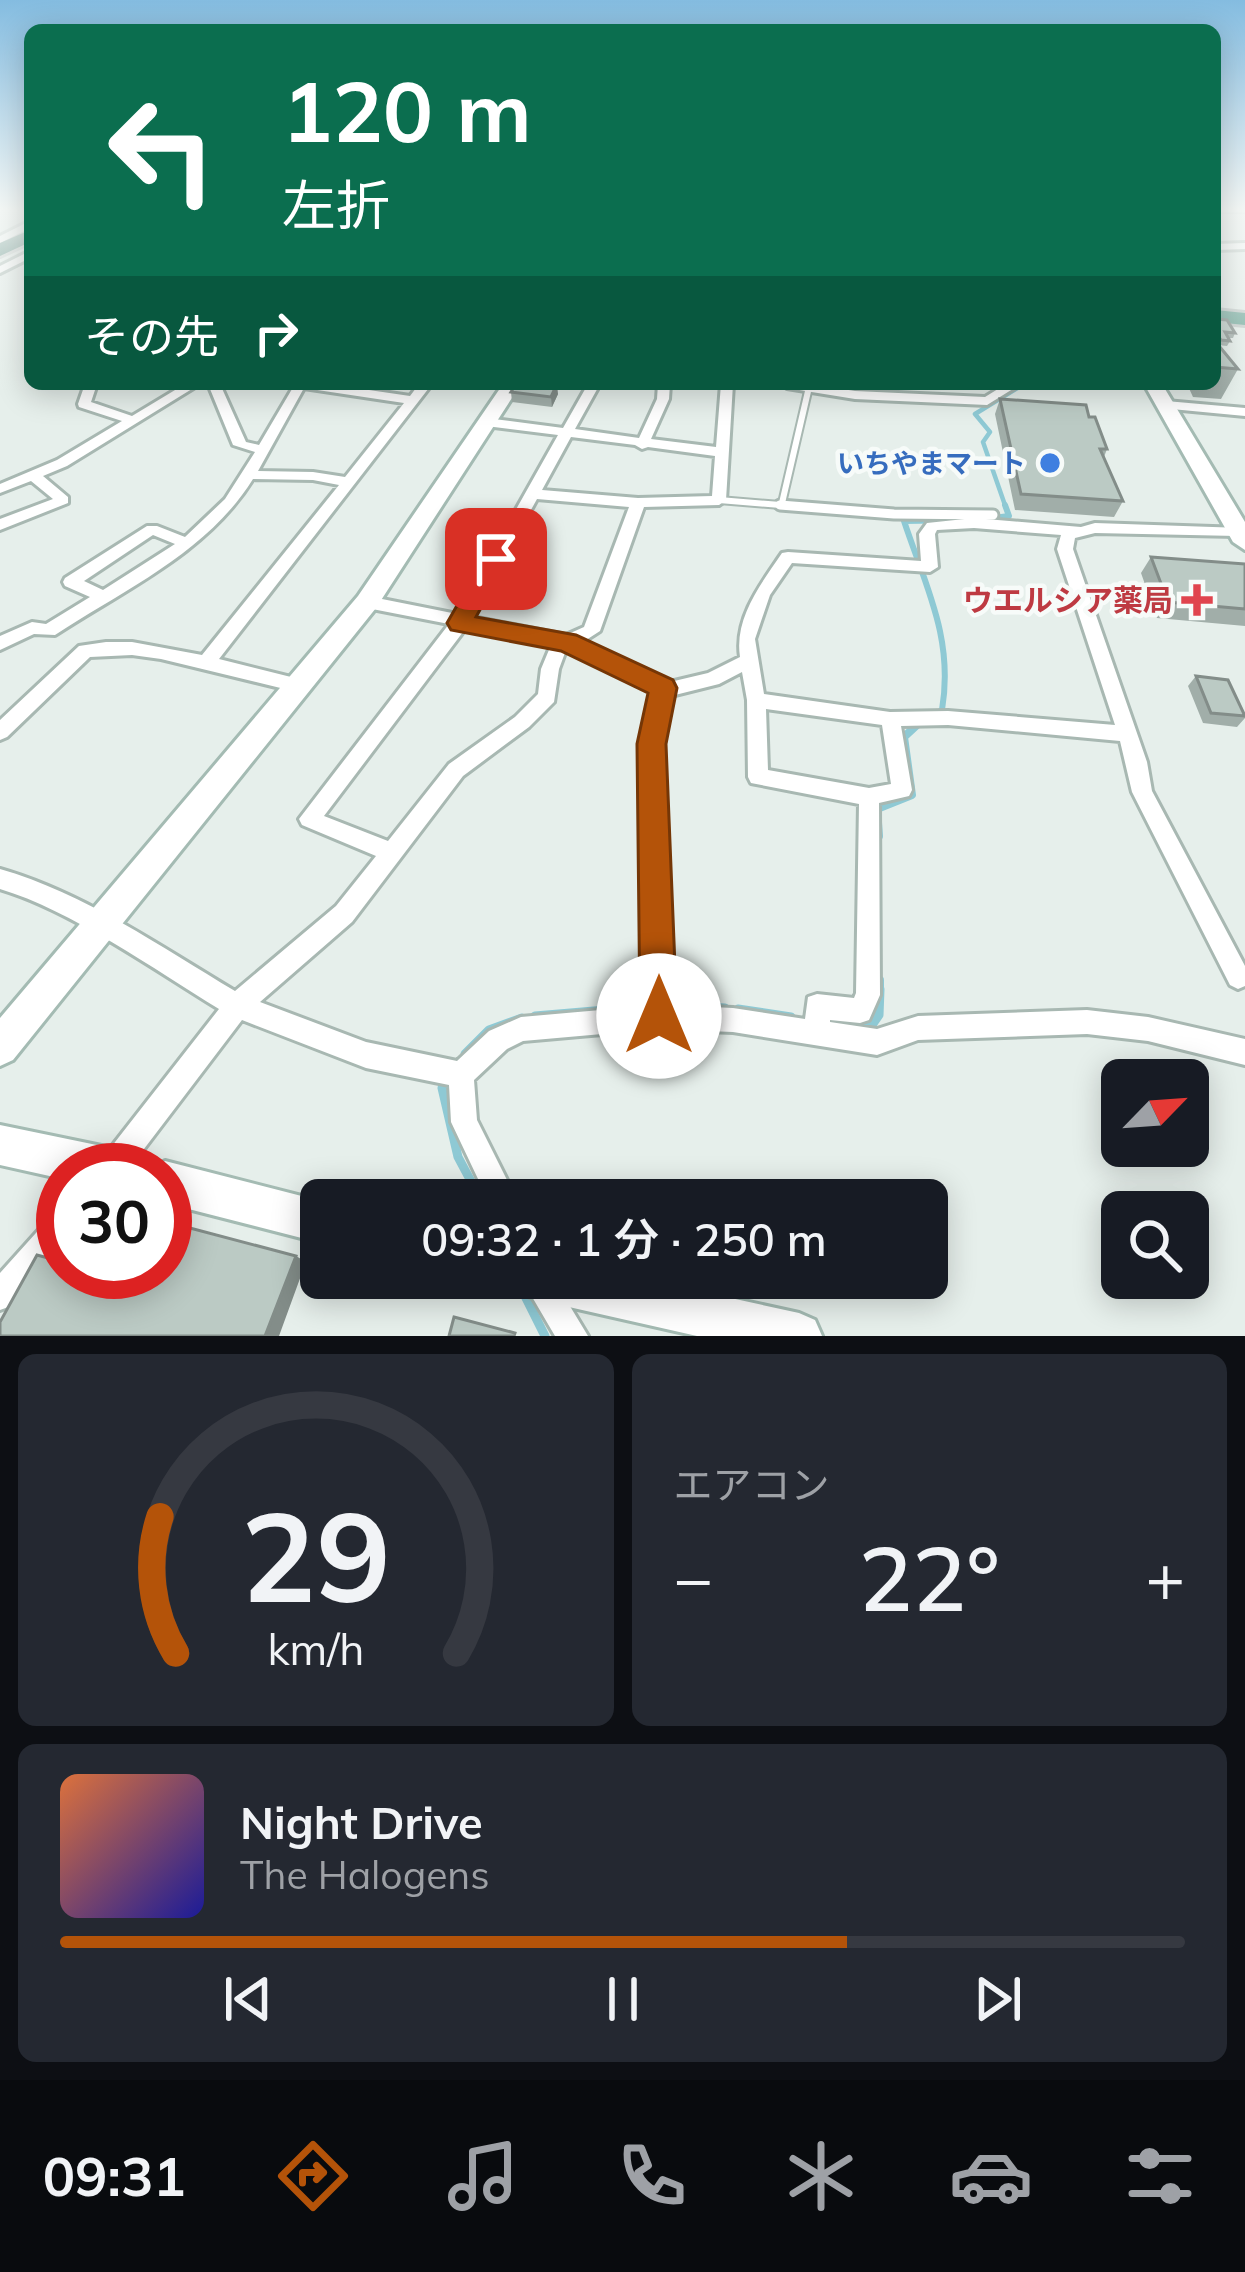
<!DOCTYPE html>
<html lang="ja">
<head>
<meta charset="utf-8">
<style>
	:root { --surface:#171b24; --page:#242831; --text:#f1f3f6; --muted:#9ea1a6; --line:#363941; --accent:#b45309 }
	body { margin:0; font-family:Mulish,"Noto Sans JP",sans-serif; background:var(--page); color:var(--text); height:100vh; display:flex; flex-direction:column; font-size:45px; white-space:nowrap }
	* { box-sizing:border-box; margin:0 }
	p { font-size:39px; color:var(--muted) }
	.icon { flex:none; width:66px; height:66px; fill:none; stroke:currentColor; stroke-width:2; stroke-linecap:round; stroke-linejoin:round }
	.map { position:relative; height:1336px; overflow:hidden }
	.sheet { display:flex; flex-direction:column; gap:18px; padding:18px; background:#0d0f14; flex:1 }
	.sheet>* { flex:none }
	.banner { position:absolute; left:24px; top:24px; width:1197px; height:366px; border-radius:18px; box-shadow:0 6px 30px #0003; background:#0b6e4f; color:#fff; overflow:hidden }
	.needle { width:78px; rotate:65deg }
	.fabs { position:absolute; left:1101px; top:1059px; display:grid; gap:24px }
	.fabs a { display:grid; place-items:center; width:108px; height:108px; border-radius:18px; background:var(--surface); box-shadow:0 6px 30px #0003; font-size:60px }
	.speed { position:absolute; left:36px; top:1143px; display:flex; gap:24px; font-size:60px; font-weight:700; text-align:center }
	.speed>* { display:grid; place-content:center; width:156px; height:156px; border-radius:50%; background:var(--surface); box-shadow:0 6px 30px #0003; line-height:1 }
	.speed .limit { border:18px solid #d22; background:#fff; color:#111 }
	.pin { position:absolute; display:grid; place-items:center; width:102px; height:102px; color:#fff; margin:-51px; border-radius:24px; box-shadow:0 6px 18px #0006 }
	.me { position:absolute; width:132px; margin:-66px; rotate:0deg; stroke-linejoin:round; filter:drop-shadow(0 0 9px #0008) }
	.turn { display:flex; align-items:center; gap:42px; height:252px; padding:0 60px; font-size:54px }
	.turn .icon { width:156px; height:156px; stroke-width:2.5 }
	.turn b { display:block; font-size:84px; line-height:102px }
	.then { display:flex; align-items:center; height:114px; padding:0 60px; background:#0003; gap:24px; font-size:45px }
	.big { font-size:90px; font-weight:600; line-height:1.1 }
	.sheet .card { flex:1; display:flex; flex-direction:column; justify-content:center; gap:18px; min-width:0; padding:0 42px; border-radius:18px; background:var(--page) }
	.sheet .dial { align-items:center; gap:0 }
	.dial svg { height:312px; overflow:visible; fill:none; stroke:var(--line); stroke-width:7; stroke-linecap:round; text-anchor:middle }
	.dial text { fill:var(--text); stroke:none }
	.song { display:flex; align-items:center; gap:36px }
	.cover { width:144px; height:144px; border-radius:18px; background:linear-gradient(135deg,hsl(20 70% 55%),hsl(240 70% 35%)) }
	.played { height:12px; border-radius:6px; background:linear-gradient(90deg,var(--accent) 70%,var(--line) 70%) }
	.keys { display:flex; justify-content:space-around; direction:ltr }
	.heat { display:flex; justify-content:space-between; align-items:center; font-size:66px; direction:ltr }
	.sheet .tiles { flex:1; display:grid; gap:18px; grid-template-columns:1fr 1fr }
	.card:last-child { grid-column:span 2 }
	.trip { position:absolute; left:300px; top:1179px; width:648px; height:120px; border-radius:18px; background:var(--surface); box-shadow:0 6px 30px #0003; font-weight:600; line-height:120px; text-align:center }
	.dock { display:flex; height:192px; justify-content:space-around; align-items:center; background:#090b0e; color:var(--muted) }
	.dock .icon { width:84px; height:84px }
	.dock .selected { color:var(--accent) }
	.dock b { font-size:54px; color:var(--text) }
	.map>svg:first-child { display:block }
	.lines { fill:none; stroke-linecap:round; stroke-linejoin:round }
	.stream-far3 { stroke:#8ec9d4; stroke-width:4.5 }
	.stream-far2 { stroke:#8ec9d4; stroke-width:6 }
	.stream-far1 { stroke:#8ec9d4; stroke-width:8 }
	.stream { stroke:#8ec9d4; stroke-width:9 }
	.lane-far2-casing { stroke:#a8b8b2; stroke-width:8 }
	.lane-far1-casing { stroke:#a8b8b2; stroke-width:10 }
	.lane-casing { stroke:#a8b8b2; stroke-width:15 }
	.street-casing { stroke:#a8b8b2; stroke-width:6 }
	.secondary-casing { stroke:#a4bbb3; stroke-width:6 }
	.primary-casing { stroke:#c2cac8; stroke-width:6 }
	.highway-casing { stroke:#c2cac8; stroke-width:6 }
	.lane-far2 { stroke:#fff; stroke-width:4.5 }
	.lane-far1 { stroke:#fff; stroke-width:6 }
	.lane { stroke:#fff; stroke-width:9 }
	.street { fill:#fff; fill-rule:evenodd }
	.secondary { fill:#fff; fill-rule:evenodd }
	.primary { fill:#6aa596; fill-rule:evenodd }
	.highway { fill:#2f6f62; fill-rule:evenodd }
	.wall { fill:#a1aea9 }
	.shaded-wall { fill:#838d89 }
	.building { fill:#bbcac4; stroke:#838d89; stroke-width:3 }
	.route { fill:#b45309; stroke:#753606; stroke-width:3 }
	.shop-dot { fill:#3f7fe0; stroke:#f7fbf9; stroke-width:4.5 }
	.health-dot { fill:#e0444e; stroke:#f7fbf9; stroke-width:4.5 }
	.labels { text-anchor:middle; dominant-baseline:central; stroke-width:9; stroke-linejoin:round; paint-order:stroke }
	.far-shop-label { font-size:27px; font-weight:bold; fill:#366cbe; stroke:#f7fbf9; text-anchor:end }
	.health-label { font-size:30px; font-weight:bold; fill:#be3a42; stroke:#f7fbf9; text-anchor:end }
</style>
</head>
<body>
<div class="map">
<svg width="1245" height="1336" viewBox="0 0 1245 1336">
	<rect width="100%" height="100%" fill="#e6efeb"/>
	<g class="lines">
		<path class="stream-far3" d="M1006 508 983 442 990 432 975 414 1024 384"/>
		<path class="stream-far2" d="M986 519 1009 516 1005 505
			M935 714 942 710C954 639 926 587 904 521L966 520"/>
		<path class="stream-far1" d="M879 836 877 809 912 795 904 737 918 724
			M880 992V980"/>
		<path class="stream" d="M673 1005 725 1008
			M738 1009 791 1017
			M535 1016 653 1006
			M857 1026 870 1028 879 1015 880 989
			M465 1054 489 1030 522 1018
			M448 1080 442 1088 458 1157 481 1200
			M516 1278 545 1336"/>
		<g class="lane-far2-casing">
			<path id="lane-far2" d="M1215 210H1245"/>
		</g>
		<g class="lane-far1-casing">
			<path id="lane-far1" d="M719 500 817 508
				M782 503 809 387"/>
		</g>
		<g class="lane-casing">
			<path id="lane" d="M780 505 894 514 993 515"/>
		</g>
		<g class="street-casing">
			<path id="street" d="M30 221V228L0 243V236Z
				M1245 243V249L1215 250V244Z
				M30 251V258L0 273V266Z
				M85 384H97L91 402 132 416 185 384H200L67 466 43 476 68 497V503L0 530V519L53 499 31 481 0 493V484L57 460 122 421 79 407 78 404Z
				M208 384H220L246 442 259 445 295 384H328L410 396 419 384H432L219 659 307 681 310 686 307 691 301 693 161 659 132 655 90 657 7 737 0 740V720L79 646 106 642H132L202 655 339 485 313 480 253 479C207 553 125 589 55 635L34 634 0 650V636L32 622 46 624 90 597 65 586 63 582 65 578 147 526H157L185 537 225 499 255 452 233 445ZM304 388 404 403 345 477 313 472 258 471ZM153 535 175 544 103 590 84 581Z
				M588 384H600L575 429 639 438 657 399 658 384H670L669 399 651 439 716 447 721 384H733L726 500 719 505 644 507 600 631 583 642 670 682 708 673 740 657C734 618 761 584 782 553L788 552 921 561 919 534 927 523 974 518 1081 527 1095 523 1242 528 1245 531 1237 536 1095 533 1075 538 1073 549 1147 762 1152 791 1245 966V986L1238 989 1230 985 1132 792 1120 741 948 725 901 726 912 790 909 796 879 803 880 995 869 1020 860 1023 830 1020V1022L877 1029 918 1016 1087 1010 1148 1017 1245 1039V1065L1148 1041 1087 1034 918 1040 877 1055 733 1032 659 1029 523 1041 507 1049 474 1080 477 1120 517 1200H488L451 1122 449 1085 366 1068 242 1020 128 1170H97L101 1160 219 1009C155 970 71 910 0 889V869C84 893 161 947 235 991L336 906 376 856 302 825 299 819 449 624 367 608 359 602 367 596 457 614 558 435 486 426 479 422 486 418 563 428ZM571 437 635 445 642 449 648 447 715 456 712 496 638 498 542 490ZM537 499 629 507 584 627 566 635 472 617ZM974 528 1061 535 1057 549 1115 725 948 711 890 712 764 694 755 639 770 595 792 563 930 572 938 567 935 534 937 530ZM466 628 551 645 541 669 538 694 515 717 449 764 388 841 324 816ZM566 650 653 690 642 744 646 1006 521 1017 489 1031 457 1061 366 1042 260 1002 352 922 463 776 529 727 554 702 559 669ZM742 672 747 700 748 777 751 783 859 804 856 993 854 998 817 994 808 997 805 1019 733 1008 671 1005 662 744 671 696 719 684ZM766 709 882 725 891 784 869 788 768 770Z
				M781 384H810L855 391 985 397 1006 384H1021L987 405 855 399 787 388Z
				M1166 401 1245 408V416L1161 408V402Z
				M63 1210V1246L11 1306 0 1310V1273L53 1214Z
				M521 1278H553L588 1336H555Z"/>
		</g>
		<g class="secondary-casing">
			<path id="secondary" d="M503 384H521L376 608 13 1060 0 1066V1018L358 596Z
				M1144 384H1162L1245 522V550L1233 542Z
				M0 1125 116 1149 131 1155 137 1170H63V1179L0 1165Z
				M165 1161 321 1201V1243L165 1203V1170H149Z
				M516 1278H639L799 1313 815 1320 822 1336H697L538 1300 522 1294Z"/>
		</g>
		<g class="primary-casing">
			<path id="primary" d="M1215 310 1245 313V325L1215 322Z"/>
		</g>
		<g class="highway-casing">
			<path id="highway" d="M30 230V242L0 256V243Z"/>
		</g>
		<use href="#lane-far2" class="lane-far2"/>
		<use href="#lane-far1" class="lane-far1"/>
		<use href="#lane" class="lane"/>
		<use href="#street" class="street"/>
		<use href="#secondary" class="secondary"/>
		<use href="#primary" class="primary"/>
		<use href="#highway" class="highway"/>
	</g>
	<path class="wall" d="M1215 319 1235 333 1233 338H1228L1230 341 1227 346 1218 345 1215 340Z
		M1215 341 1238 369 1221 399 1193 397 1187 384H1215Z
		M511 392 558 394 552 407 512 402Z
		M1000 399 1089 417 1107 449 1104 457 1123 501 1114 517 1015 510 995 414Z
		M1151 557 1245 564V626L1157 618 1141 573Z
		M1196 676 1245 714V718L1237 727 1203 723 1188 686Z"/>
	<path class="shaded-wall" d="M557 384 558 394 552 407 551 397Z
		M296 1256 306 1262 279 1336H265Z"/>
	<path class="building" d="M1215 319 1227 320 1235 333 1225 332 1230 341 1221 340 1215 332Z
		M1215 341 1238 369 1215 367Z
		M516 384H557L551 397 511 392Z
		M1000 399 1086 405 1089 417H1095L1107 449H1100L1123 501 1021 494Z
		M1151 557 1245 564V609L1168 602Z
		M1196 676 1228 680 1245 716 1211 713Z
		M171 1223 296 1256 265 1336H0V1322L37 1255 63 1262V1272H98L142 1284 147 1272H165V1235Z
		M454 1317 515 1333 514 1336H449Z"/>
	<linearGradient id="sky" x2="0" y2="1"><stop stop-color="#84bce0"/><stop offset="0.53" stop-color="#f4f8f6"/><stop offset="1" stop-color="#f4f8f6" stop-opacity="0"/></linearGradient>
	<rect width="1245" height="394" fill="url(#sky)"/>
	<path class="route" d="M496 551 508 559 476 617 576 635 673 680 677 688 666 744 677 1016 672 1030 659 1035 646 1030 640 1016 637 744 648 693 561 651 451 630 447 623 487 553Z"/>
	<circle class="shop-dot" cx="1050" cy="463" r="12"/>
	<path class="health-dot" d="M1191 582h12v12h12v12h-12v12h-12v-12h-12v-12h12z"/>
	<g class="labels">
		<g class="far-shop-label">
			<text x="1026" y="463">いちやまマート</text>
		</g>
		<g class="health-label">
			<text x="1173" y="600">ウエルシア薬局</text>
		</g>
	</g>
</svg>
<div class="fabs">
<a><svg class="needle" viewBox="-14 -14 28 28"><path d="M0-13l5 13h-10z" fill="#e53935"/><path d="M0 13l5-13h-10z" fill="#9ea1a6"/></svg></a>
<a><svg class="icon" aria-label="search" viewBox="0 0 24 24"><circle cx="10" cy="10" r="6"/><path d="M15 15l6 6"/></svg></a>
</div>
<div class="speed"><div class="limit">30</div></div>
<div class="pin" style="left:496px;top:559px;background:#d93025"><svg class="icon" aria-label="arrive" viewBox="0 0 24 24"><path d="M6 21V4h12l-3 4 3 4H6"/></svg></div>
<svg class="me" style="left:659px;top:1016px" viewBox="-20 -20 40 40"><circle r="19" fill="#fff"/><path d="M0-13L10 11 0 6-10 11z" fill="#b45309"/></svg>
<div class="trip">09:32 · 1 分 · 250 m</div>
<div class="banner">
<div class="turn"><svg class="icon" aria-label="left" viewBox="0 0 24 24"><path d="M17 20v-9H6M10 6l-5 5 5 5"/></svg><div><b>120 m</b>左折</div></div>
<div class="then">その先<svg class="icon" aria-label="right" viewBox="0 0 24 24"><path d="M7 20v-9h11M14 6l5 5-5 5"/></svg></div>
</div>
</div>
<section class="sheet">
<div class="tiles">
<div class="card dial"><svg viewBox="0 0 100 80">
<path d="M14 69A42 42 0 1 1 86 69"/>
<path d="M14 69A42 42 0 0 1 10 34" stroke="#b45309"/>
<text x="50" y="56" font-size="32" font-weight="700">29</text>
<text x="50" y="72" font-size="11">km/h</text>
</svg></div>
<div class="card"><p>エアコン</p>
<div class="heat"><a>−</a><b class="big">22°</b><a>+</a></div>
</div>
<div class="card">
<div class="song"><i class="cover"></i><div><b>Night Drive</b><p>The Halogens</p></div></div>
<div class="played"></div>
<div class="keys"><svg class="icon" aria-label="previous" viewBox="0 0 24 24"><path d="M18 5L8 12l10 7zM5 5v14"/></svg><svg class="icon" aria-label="pause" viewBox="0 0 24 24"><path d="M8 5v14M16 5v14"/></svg><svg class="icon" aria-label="next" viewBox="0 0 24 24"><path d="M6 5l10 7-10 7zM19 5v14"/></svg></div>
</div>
</div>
</section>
<nav class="dock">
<b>09:31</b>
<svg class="icon selected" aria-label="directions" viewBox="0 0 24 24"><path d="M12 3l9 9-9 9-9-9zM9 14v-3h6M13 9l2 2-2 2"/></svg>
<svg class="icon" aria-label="music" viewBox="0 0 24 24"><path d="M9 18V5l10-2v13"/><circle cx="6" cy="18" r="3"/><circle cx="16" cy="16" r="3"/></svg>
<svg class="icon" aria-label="phone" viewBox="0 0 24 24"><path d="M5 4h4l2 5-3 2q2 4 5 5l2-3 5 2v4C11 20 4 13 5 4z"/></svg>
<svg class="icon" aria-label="climate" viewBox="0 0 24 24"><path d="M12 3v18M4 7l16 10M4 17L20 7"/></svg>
<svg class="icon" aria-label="car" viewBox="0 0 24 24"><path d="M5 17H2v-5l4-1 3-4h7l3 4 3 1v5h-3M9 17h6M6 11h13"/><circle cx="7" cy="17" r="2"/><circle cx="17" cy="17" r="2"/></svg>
<svg class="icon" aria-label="filters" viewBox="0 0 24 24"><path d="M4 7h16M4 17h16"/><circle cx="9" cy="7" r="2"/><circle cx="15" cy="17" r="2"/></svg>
</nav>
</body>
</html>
